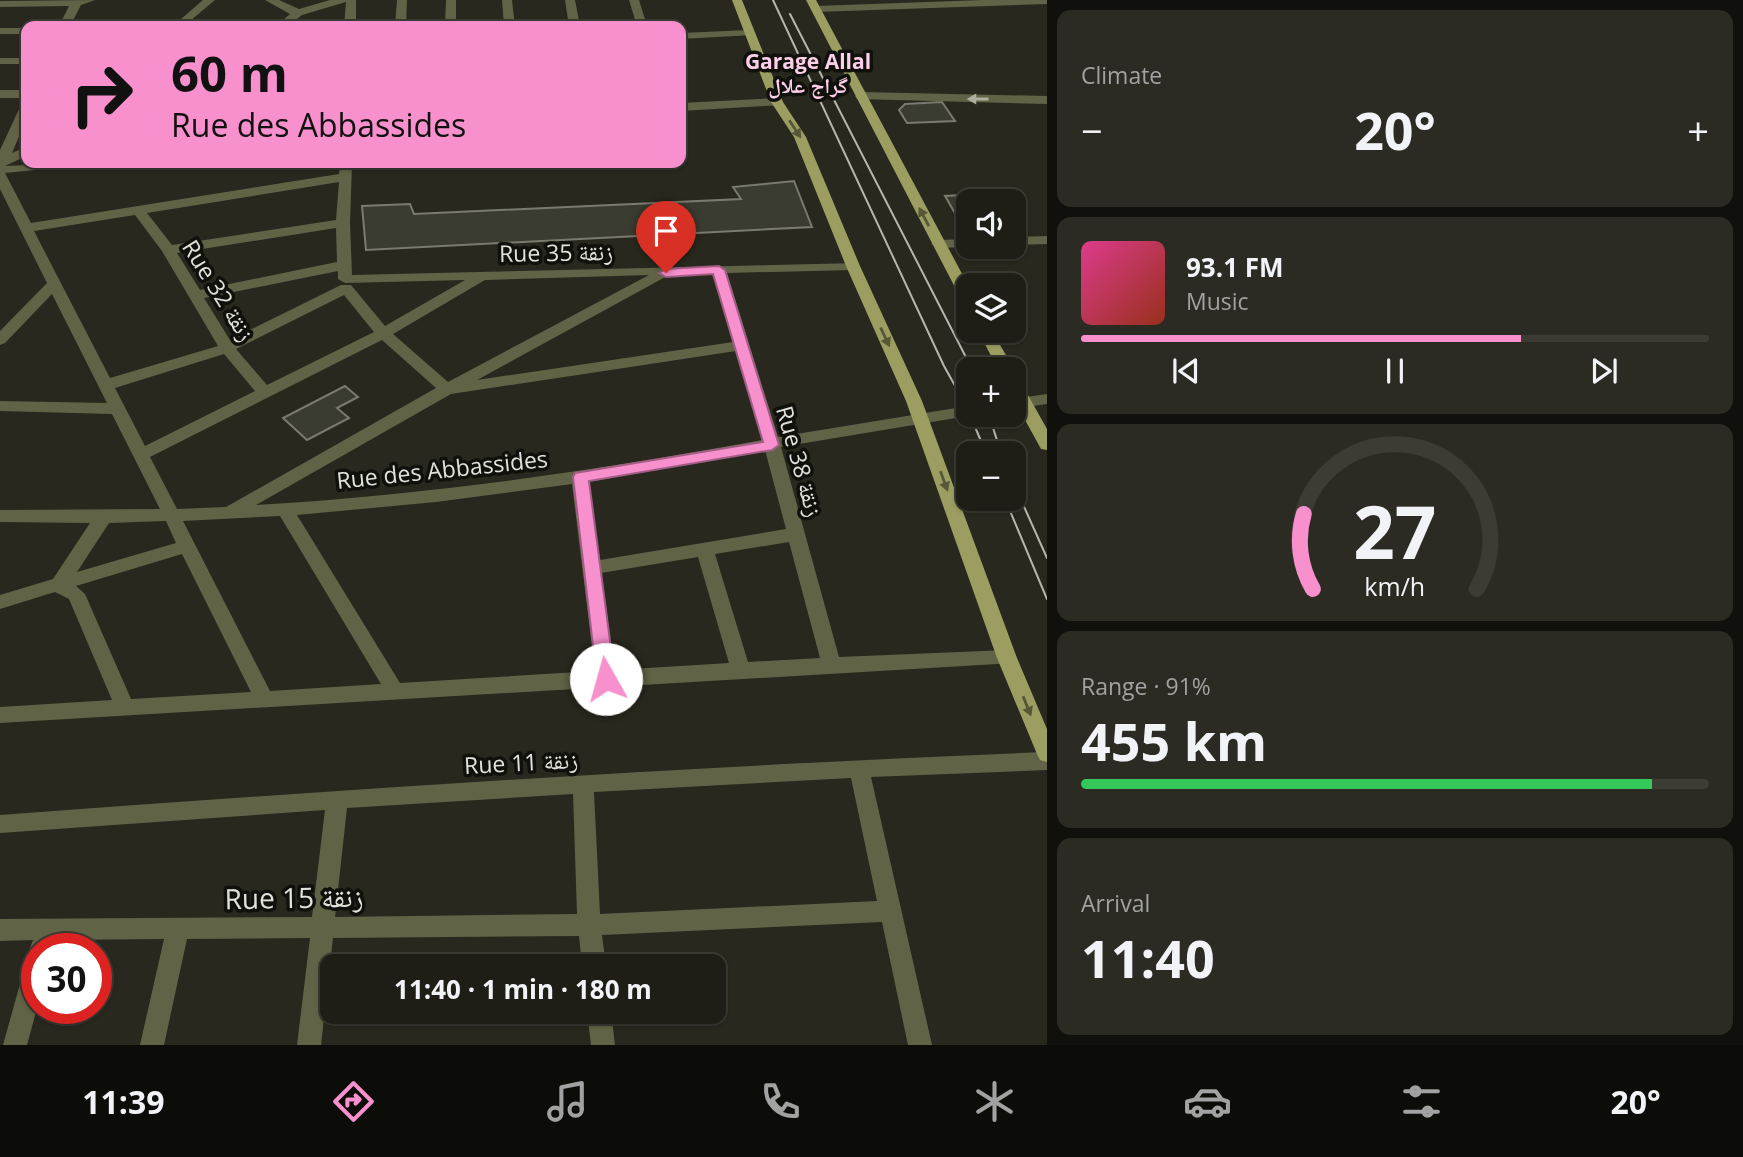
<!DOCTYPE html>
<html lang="en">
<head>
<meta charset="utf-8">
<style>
	:root { --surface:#1e1e16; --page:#2b2b23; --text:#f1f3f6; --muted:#a1a2a1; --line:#3c3c35; --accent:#f790cd }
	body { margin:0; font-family:"Open Sans","Noto Naskh Arabic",sans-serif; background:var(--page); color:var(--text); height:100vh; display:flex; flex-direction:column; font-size:26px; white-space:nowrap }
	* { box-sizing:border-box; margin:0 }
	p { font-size:23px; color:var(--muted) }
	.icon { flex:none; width:38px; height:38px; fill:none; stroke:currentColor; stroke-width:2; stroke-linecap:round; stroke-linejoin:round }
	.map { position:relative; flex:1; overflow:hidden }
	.side { display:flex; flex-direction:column; gap:10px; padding:10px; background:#10100c; width:696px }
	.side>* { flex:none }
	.top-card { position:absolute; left:21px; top:21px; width:665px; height:147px; border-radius:14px; box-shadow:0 2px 5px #0004,0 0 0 2px var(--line); background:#f790cd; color:#111; overflow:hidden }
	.fabs { position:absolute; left:956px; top:189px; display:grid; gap:14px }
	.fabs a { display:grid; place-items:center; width:70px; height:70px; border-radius:14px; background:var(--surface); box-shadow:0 2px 5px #0004,0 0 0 2px var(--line); font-size:35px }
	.speed { position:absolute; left:21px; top:933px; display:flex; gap:14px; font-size:35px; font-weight:700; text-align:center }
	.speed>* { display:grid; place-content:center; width:91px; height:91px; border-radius:50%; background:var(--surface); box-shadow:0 2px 5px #0004,0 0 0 2px var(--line); line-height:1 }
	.speed .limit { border:10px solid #d22; background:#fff; color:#111 }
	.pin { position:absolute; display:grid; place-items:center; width:60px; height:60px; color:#fff; margin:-72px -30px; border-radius:50% 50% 50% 0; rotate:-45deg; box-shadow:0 0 7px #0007 }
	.pin .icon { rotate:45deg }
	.me { position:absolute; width:77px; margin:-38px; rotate:353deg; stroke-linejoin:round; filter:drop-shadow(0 0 5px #0008) }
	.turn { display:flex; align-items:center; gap:24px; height:147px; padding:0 35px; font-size:32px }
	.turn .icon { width:91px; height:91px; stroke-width:2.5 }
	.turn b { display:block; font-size:49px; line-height:60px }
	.big { font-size:52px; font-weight:700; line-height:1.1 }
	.side .widget { flex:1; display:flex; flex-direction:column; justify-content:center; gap:10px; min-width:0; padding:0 24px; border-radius:14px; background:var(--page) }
	.side .dial { align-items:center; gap:0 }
	.dial svg { height:182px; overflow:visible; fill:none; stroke:var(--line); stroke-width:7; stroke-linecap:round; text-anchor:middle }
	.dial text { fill:var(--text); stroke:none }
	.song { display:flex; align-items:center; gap:21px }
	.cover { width:84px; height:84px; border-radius:10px; background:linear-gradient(135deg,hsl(330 70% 55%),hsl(10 70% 35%)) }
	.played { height:7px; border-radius:4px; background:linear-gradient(90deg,var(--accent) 70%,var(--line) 70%) }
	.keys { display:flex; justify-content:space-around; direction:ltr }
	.heat { display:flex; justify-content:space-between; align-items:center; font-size:38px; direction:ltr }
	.charge { height:10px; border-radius:5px; background:linear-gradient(90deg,#34c759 91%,var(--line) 0) }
	.trip { position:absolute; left:320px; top:954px; width:406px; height:70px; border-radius:14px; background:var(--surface); box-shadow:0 2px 5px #0004,0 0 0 2px var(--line); font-weight:700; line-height:70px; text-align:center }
	.tab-bar { display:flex; height:112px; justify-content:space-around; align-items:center; background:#0c0c09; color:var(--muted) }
	.tab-bar .icon { width:49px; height:49px }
	.tab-bar .active { color:var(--accent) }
	.tab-bar b { font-size:32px; color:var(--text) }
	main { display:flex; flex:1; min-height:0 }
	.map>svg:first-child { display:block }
	.building { fill:#3b3c30; stroke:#7a7b6e; stroke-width:2 }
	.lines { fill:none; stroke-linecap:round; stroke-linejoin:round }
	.minor { fill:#616346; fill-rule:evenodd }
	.major { fill:#9b9d61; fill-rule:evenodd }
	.tram { stroke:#b6b6ae; stroke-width:2 }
	.oneway { fill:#aeaf9f }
	.oneway2 { fill:#565736 }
	.route { fill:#f790cd; stroke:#a15e85; stroke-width:2 }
	.labels { text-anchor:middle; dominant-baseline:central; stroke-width:7; stroke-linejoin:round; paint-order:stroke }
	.far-neighbourhood-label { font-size:21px; font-weight:bold; fill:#fdcfe8; stroke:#10110c }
	.street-label { font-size:23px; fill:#e1e2da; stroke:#10110c }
	.near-street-label { font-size:28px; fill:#e1e2da; stroke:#10110c }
</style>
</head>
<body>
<main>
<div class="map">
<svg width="1047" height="1045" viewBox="0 0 1047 1045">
	<rect width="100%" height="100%" fill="#28281e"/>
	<path class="building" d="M942 102 955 121 907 123 899 110 905 104Z
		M794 181 812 227 366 250 362 206 410 204 414 214 741 199 733 187Z
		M980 194 985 201H968V229H964L945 196Z
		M345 386 358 397 337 408 349 418 307 440 283 418Z"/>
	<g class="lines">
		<path class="minor" d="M95 0 81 5 70 26H59L69 6 0 7V1Z
			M203 0H215L184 26H173Z
			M265 0H279L299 9 330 0H356V26H344L346 2 302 15 288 26H276L290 14Z
			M397 0H407L406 26H395Z
			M446 0H456V26H445Z
			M502 0H512L515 26H504Z
			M565 0H575L580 26H569Z
			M629 0H639L647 26H637Z
			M983 0H1047V4L816 12 811 9 816 6Z
			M0 28H26V34H0Z
			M749 30 755 33 753 35 681 39V33Z
			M0 58H26V64H0Z
			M0 90H26V98H0Z
			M861 92 1047 96V104L857 99 855 96Z
			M777 98 781 99V105L681 111V103Z
			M26 103V120L12 153 26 147V156L5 166 71 163 65 167 5 173 31 223 339 174 340 163H352L350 223 352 275 858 263V269L853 270 727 273 778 437 968 406V415H974L781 447 839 657 1007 650 1014 653 1017 658 1014 663 0 723V707L112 700 69 599 55 592 0 609V595L53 579 90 523 0 522V510L160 509 112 414 0 411V401L107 403 52 294 5 343 0 345V331L47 283 0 189V150L20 107ZM339 182 336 220 172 245 147 213ZM135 215 162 251 218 346 110 378 34 231ZM336 228 337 262 200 290 177 253ZM338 271V279L345 283 465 280 385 326 351 285H341L230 340 204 298ZM713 274 733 342 477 380 669 275ZM649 275 448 382 393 334 485 280ZM344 295 374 332 267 385 236 349ZM382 340 436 388 226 507 177 509 150 457ZM736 351 762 440C595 471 426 495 256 505L451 394ZM224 354 255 391 145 446 115 388ZM765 450 786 529 600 560 589 482ZM572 484 595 671 400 683 297 515 436 502ZM280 516 381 684 270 691 183 521ZM166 521 176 543 77 572 109 523ZM789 542 820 658 748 662 715 554ZM182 554 251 692 131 699 85 594 76 586ZM698 557 729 663 615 670 601 573Z
			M1047 236V244L1013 245V237Z
			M968 239V247L938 248 931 244 938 240Z
			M1047 394V404L1013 409V399Z
			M1047 752V770L871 777 932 1045H908L882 922 602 935 606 966H582L579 936 333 938 321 1045H297L310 938 187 939 164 1045H140L164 939 56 940 53 948H37V1008L27 1045H3L25 966 29 958 34 956 30 948 33 940 0 941V919L312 917 325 810 0 833V815C349 789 697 766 1047 752ZM851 778 877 901 600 914 594 792ZM573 794 577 914 335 917 347 808Z
			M587 1012H611L615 1045H591Z"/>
		<path class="major" d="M732 0H742L783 102 806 137 860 266 922 401 1017 658 1047 729V762L1040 760 1037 754 997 658 906 401 846 266 794 137 771 102Z
			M806 0H816L968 285V303L961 299Z
			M978 331H992L1014 369 1013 370 998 369Z
			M1013 378 1019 379 1047 429V450L1041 449 1013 398Z"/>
		<path class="tram" d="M773 0 944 366 968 409
			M790 14 972 369
			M970 415 986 453
			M989 415 1001 453
			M1013 482 1047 558
			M1005 499 1047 599"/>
	</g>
	<defs><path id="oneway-solid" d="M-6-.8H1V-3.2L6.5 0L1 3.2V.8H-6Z" transform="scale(1.75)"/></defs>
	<use class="oneway" href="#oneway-solid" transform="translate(978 99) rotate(-180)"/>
	<g class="oneway2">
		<use href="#oneway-solid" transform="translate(795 129) rotate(57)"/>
		<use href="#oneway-solid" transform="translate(924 217) rotate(-118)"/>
		<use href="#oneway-solid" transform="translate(885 337) rotate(65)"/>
		<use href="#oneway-solid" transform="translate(944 481) rotate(70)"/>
		<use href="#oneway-solid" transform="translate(1027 706) rotate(68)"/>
	</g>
	<path class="route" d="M719 266 725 270 779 445 772 450 589 481 615 679 612 684H600L597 679 573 477 575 473 763 442 713 274 666 277 659 273 666 269Z"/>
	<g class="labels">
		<g class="far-neighbourhood-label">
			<text x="808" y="61">Garage Allal<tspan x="808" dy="24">گراج علال</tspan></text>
		</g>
		<g class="street-label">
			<text transform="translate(556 252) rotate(-1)">Rue 35 زنقة</text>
			<text transform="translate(219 290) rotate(58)">Rue 32 زنقة</text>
			<text transform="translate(800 461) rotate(74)">Rue 38 زنقة</text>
			<text transform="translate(442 469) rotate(-6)">Rue des Abbassides</text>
			<text transform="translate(521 762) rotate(-3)">Rue 11 زنقة</text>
		</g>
		<g class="near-street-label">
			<text transform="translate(294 897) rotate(-1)">Rue 15 زنقة</text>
		</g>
	</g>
</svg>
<div class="fabs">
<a><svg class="icon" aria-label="sound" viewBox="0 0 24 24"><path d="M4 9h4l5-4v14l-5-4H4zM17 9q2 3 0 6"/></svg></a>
<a><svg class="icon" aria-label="layers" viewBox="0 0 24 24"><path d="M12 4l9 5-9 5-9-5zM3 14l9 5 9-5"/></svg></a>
<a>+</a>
<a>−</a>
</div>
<div class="speed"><div class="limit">30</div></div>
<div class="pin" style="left:666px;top:273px;background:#d93025"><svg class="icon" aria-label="arrive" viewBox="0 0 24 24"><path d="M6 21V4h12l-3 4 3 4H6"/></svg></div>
<svg class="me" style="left:606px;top:679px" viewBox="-20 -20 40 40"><circle r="19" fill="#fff"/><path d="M0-13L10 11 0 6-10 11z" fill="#f790cd"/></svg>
<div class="trip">11:40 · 1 min · 180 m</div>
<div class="top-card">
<div class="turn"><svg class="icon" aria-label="right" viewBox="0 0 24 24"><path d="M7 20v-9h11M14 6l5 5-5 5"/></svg><div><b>60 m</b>Rue des Abbassides</div></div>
</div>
</div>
<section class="side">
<div class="widget"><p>Climate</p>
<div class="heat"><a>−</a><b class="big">20°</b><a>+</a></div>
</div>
<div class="widget">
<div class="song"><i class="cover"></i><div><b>93.1 FM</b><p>Music</p></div></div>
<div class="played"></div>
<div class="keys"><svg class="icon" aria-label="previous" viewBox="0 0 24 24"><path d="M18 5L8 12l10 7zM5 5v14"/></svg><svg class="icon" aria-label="pause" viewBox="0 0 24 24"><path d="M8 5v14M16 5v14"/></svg><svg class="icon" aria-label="next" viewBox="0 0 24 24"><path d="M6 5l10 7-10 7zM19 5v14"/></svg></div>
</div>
<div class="widget dial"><svg viewBox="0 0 100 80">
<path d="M14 69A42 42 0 1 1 86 69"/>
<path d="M14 69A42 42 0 0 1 10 36" stroke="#f790cd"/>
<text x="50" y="56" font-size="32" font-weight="700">27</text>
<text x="50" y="72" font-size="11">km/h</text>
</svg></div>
<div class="widget"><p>Range · 91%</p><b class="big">455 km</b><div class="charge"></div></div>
<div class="widget"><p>Arrival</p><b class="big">11:40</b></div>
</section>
</main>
<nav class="tab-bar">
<b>11:39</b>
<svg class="icon active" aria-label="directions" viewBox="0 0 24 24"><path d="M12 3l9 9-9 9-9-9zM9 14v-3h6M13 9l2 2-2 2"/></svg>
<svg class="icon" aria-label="music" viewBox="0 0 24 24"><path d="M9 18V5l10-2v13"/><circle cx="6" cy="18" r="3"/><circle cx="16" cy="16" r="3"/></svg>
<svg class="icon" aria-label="phone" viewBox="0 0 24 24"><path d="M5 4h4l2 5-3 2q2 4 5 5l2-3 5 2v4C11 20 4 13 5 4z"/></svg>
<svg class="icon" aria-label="climate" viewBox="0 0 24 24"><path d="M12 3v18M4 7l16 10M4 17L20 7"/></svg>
<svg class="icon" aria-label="car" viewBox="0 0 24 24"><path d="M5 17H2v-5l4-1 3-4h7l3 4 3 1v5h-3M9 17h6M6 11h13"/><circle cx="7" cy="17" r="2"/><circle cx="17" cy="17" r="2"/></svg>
<svg class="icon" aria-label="filters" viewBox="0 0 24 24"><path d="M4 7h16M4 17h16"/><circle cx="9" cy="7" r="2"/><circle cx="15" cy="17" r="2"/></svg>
<b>20°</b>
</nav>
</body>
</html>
